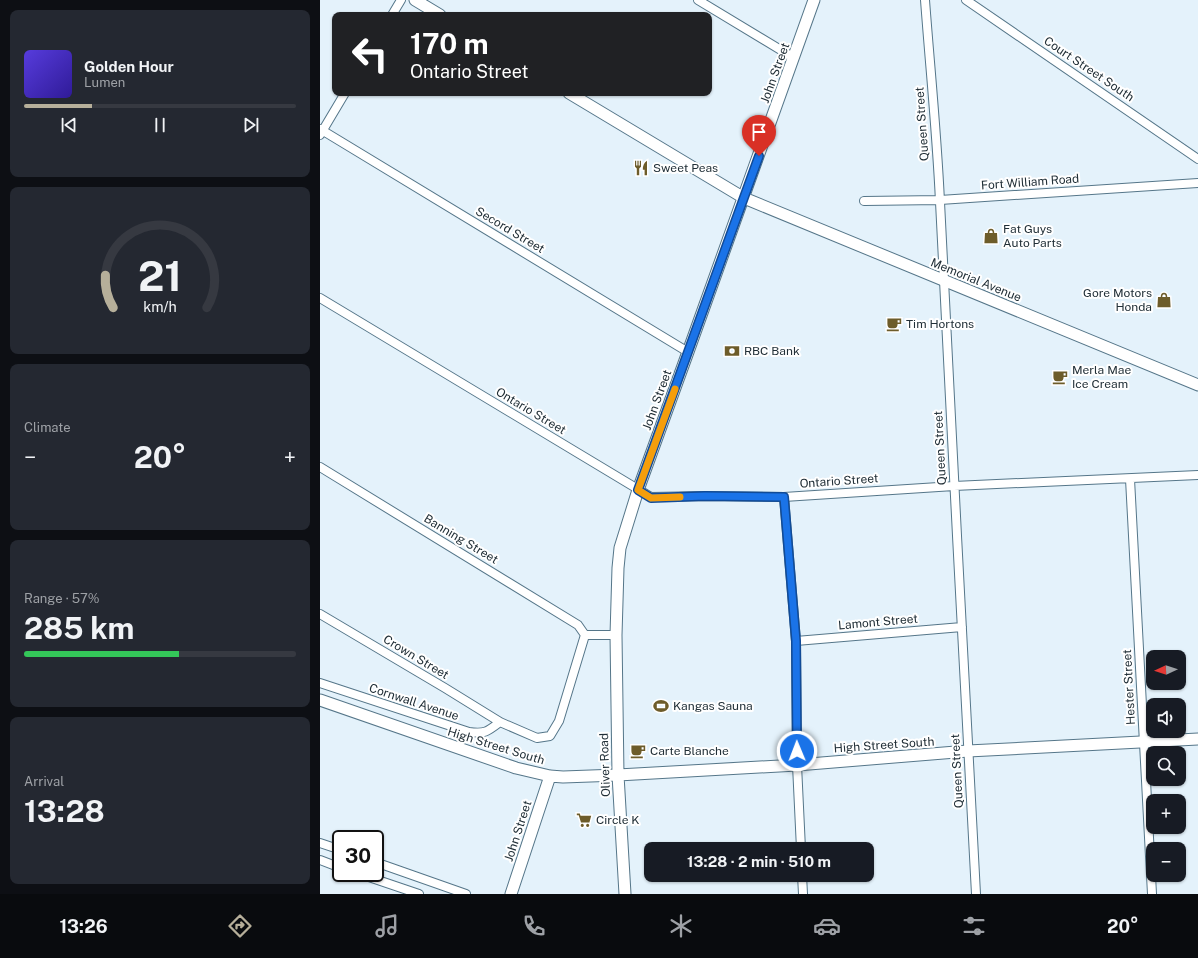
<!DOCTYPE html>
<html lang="en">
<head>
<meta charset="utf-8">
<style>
	:root { --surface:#171b24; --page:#242831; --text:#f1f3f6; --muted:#9ea1a6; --line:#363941; --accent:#b6af9a }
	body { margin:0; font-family:"Public Sans",sans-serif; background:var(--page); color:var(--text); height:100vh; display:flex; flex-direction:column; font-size:15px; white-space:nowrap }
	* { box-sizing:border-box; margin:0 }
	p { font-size:13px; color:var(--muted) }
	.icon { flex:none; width:22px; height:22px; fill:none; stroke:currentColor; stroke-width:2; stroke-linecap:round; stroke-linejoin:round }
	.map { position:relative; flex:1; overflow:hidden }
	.sheet { display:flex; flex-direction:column; gap:10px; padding:10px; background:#0d0f14; width:320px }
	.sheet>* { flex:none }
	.hud { position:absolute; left:12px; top:12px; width:380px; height:84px; border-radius:8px; box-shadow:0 1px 3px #0004; background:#202124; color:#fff; overflow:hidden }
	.needle { width:26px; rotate:267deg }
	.buttons { position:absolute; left:826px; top:650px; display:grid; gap:8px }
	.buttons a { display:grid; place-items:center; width:40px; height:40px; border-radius:8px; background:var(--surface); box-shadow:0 1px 3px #0004; font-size:20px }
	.speed { position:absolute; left:12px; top:830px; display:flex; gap:8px; font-size:20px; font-weight:700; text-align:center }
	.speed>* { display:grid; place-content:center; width:52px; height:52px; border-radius:50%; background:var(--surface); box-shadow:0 1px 3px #0004; line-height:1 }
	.speed .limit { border:2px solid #111; border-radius:6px; background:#fff; color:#111 }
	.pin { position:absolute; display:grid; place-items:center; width:34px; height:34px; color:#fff; margin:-41px -17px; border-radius:50% 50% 50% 0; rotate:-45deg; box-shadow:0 0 4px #0007 }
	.pin .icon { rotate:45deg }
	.me { position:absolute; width:44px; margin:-22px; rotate:359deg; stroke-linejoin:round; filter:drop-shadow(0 0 3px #0008) }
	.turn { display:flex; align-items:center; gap:14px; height:84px; padding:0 12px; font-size:18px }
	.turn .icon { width:52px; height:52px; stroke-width:2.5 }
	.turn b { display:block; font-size:28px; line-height:34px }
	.big { font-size:30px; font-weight:700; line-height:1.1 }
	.sheet .widget { flex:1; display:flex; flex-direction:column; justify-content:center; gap:6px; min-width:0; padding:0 14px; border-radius:8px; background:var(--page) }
	.sheet .dial { align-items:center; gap:0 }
	.dial svg { height:104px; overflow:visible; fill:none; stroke:var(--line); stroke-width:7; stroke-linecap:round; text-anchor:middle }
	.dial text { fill:var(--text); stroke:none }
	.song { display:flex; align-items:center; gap:12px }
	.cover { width:48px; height:48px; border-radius:6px; background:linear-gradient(135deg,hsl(250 70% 55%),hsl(250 70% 35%)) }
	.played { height:4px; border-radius:2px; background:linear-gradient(90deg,var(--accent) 25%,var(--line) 25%) }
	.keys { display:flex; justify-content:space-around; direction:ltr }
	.heat { display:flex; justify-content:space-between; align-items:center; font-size:22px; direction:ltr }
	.charge { height:6px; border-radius:3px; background:linear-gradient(90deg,#34c759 57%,var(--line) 0) }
	.trip { position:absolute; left:324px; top:842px; width:230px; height:40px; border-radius:8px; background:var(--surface); box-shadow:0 1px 3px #0004; font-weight:700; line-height:40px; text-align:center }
	.menu { display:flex; height:64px; justify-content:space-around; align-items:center; background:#090b0e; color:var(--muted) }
	.menu .icon { width:28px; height:28px }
	.menu .on { color:var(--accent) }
	.menu b { font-size:18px; color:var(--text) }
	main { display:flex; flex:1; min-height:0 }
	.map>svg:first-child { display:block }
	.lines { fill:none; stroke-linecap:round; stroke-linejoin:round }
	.street-casing { stroke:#557689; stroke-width:10 }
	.secondary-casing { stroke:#557689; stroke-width:13 }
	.street { stroke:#fff; stroke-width:8 }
	.secondary { stroke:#fff; stroke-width:11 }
	.route-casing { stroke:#114b97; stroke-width:10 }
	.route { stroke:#1a73e8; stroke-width:7 }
	.slow { stroke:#f59e0b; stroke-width:7 }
	.labels { text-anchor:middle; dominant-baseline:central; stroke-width:4; stroke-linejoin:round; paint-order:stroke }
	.street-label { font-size:12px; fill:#212f37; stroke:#fff }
	.poi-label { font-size:12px; fill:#212f37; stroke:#fff; text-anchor:start }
</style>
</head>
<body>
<main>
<section class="sheet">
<div class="widget">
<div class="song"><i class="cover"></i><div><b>Golden Hour</b><p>Lumen</p></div></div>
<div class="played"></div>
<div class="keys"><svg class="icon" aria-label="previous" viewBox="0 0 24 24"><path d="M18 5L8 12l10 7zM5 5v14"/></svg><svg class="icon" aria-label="pause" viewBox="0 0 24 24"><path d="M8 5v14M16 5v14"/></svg><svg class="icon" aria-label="next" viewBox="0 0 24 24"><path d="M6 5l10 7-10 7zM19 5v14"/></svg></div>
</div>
<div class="widget dial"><svg viewBox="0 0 100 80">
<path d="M14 69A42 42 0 1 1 86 69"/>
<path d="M14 69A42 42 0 0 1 8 44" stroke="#b6af9a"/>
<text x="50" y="56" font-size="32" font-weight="700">21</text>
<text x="50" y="72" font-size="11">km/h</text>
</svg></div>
<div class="widget"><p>Climate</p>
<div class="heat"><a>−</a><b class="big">20°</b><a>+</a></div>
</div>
<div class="widget"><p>Range · 57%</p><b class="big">285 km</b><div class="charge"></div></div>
<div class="widget"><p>Arrival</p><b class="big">13:28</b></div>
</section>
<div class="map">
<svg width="878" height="894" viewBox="0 0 878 894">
	<rect width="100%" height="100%" fill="#e4f2fb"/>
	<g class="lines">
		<g class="street-casing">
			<path id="street" d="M378 0 474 58
				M605 0C610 67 617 135 620 202 632 433 643 663 656 894
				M646 0 878 159
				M72 15 81 0
				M0 129 368 352
				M0 135 25 93
				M544 201 620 200 878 183
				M0 298 331 497 385 496 464 497 634 486 878 475
				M0 467 258 625 265 635
				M810 479 832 894
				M464 497 476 641 477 765 481 849
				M0 614 125 688 180 722 217 738 230 736 239 721 265 635
				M265 635H296
				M476 641 642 627
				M0 683 149 732C165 734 167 732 180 722
				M0 843 21 850
				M0 860 21 868
				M55 862 146 894
				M37 873 99 894
				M482 875 483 894"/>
		</g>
		<g class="secondary-casing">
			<path id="secondary" d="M95 0 120 15
				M249 93 424 198 878 385
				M0 700 196 768 230 776 243 777 298 775 477 765 648 751 878 739
				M191 894 230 776
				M305 894 298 775 296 635 298 568 300 548 318 490 368 352 494 0"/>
		</g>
		<use href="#street" class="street"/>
		<use href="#secondary" class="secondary"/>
	</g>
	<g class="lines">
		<g class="route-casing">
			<path id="route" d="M439 156 318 490 331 498 385 496 464 497 476 641 477 751"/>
		</g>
		<use href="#route" class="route"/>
		<path class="slow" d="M355 389 318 490 331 498 360 497"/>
	</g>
	<defs>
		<g id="restaurant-bare" transform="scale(1.2)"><path d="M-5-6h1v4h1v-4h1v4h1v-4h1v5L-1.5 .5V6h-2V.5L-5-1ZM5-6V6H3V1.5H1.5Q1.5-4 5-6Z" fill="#6d5c2a" stroke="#fff" stroke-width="2.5" paint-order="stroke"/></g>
		<g id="shop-bare" transform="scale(1.2)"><path d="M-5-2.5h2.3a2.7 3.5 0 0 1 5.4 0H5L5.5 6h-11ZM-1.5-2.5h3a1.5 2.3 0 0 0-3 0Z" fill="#6d5c2a" stroke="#fff" stroke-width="2.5" paint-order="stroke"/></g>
		<g id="cafe-bare" transform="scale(1.2)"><path d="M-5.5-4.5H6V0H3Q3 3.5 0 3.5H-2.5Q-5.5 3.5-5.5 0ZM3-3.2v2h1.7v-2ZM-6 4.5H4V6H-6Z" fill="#6d5c2a" stroke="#fff" stroke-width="2.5" paint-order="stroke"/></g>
		<g id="bank-bare" transform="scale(1.2)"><path d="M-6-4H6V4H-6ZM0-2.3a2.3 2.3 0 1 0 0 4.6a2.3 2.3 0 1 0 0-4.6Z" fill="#6d5c2a" stroke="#fff" stroke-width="2.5" paint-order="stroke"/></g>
		<g id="stadium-bare" transform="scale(1.2)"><path d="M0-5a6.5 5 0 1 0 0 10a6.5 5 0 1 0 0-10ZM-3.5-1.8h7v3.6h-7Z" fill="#6d5c2a" stroke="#fff" stroke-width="2.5" paint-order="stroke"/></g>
		<g id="supermarket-bare" transform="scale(1.2)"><path d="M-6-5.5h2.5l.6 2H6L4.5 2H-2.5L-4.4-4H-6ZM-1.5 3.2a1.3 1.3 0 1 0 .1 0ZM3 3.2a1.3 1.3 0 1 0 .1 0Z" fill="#6d5c2a" stroke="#fff" stroke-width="2.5" paint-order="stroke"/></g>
	</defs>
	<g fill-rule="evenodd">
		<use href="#restaurant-bare" x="321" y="168"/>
		<use href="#shop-bare" x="671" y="236"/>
		<use href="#shop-bare" x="844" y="300"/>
		<use href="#cafe-bare" x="574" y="324"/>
		<use href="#bank-bare" x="412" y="351"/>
		<use href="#cafe-bare" x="740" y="377"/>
		<use href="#stadium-bare" x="341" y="706"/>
		<use href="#cafe-bare" x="318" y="751"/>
		<use href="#supermarket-bare" x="264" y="820"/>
	</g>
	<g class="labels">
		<g class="street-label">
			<text transform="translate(769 69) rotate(34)">Court Street South</text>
			<text transform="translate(455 73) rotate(-70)">John Street</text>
			<text transform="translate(602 124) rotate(-94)">Queen Street</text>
			<text transform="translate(710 182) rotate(-4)">Fort William Road</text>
			<text transform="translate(190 230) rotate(31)">Secord Street</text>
			<text transform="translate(656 280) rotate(22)">Memorial Avenue</text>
			<text transform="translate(337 400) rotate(-70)">John Street</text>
			<text transform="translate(211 411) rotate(31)">Ontario Street</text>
			<text transform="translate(620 448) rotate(-93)">Queen Street</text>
			<text transform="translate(519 481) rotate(-4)">Ontario Street</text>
			<text transform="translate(141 539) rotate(31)">Banning Street</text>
			<text transform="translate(558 622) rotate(-5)">Lamont Street</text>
			<text transform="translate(96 657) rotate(31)">Crown Street</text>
			<text transform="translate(809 687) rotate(-93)">Hester Street</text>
			<text transform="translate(94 702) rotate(18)">Cornwall Avenue</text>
			<text transform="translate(564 745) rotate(-4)">High Street South</text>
			<text transform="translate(176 746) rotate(17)">High Street South</text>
			<text transform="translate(285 765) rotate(-92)">Oliver Road</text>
			<text transform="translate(637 771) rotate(-93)">Queen Street</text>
			<text transform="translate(198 831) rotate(-72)">John Street</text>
		</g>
		<g class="poi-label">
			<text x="333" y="168">Sweet Peas</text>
			<text x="683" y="229">Fat Guys<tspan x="683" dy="14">Auto Parts</tspan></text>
			<text x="832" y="293" text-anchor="end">Gore Motors<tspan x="832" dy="14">Honda</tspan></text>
			<text x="586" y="324">Tim Hortons</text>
			<text x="424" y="351">RBC Bank</text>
			<text x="752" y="370">Merla Mae<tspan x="752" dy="14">Ice Cream</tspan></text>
			<text x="353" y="706">Kangas Sauna</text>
			<text x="330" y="751">Carte Blanche</text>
			<text x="276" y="820">Circle K</text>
		</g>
	</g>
</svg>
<div class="buttons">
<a><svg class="needle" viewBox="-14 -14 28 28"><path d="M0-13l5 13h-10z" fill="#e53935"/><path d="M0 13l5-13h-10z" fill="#9ea1a6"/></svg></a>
<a><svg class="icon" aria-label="sound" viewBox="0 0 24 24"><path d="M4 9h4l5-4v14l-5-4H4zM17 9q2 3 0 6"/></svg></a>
<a><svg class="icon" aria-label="search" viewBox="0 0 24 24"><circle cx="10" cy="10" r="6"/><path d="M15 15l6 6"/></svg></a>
<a>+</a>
<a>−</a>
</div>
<div class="speed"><div class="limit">30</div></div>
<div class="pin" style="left:439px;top:156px;background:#d93025"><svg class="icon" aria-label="arrive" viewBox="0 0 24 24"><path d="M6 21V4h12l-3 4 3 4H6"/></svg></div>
<svg class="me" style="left:477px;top:751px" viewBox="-20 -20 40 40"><circle r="17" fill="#1a73e8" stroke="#fff" stroke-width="3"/><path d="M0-11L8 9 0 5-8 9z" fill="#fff"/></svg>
<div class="trip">13:28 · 2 min · 510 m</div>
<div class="hud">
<div class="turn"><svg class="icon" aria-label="left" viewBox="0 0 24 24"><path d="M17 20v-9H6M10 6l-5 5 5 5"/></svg><div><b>170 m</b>Ontario Street</div></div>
</div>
</div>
</main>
<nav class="menu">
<b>13:26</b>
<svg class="icon on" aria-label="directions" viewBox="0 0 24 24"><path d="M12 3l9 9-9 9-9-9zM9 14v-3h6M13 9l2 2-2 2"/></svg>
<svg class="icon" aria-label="music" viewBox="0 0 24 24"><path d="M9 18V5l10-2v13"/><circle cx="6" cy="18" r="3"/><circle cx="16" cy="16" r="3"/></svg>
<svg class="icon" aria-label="phone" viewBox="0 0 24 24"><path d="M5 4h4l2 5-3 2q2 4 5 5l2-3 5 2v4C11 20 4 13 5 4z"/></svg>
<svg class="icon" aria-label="climate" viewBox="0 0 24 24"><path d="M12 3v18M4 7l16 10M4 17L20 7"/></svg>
<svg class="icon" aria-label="car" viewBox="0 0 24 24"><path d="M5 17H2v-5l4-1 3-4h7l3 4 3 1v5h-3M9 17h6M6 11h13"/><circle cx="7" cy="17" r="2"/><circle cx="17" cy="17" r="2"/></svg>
<svg class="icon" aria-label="filters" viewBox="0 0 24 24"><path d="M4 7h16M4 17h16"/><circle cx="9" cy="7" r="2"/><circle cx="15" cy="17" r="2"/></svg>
<b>20°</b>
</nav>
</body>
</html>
